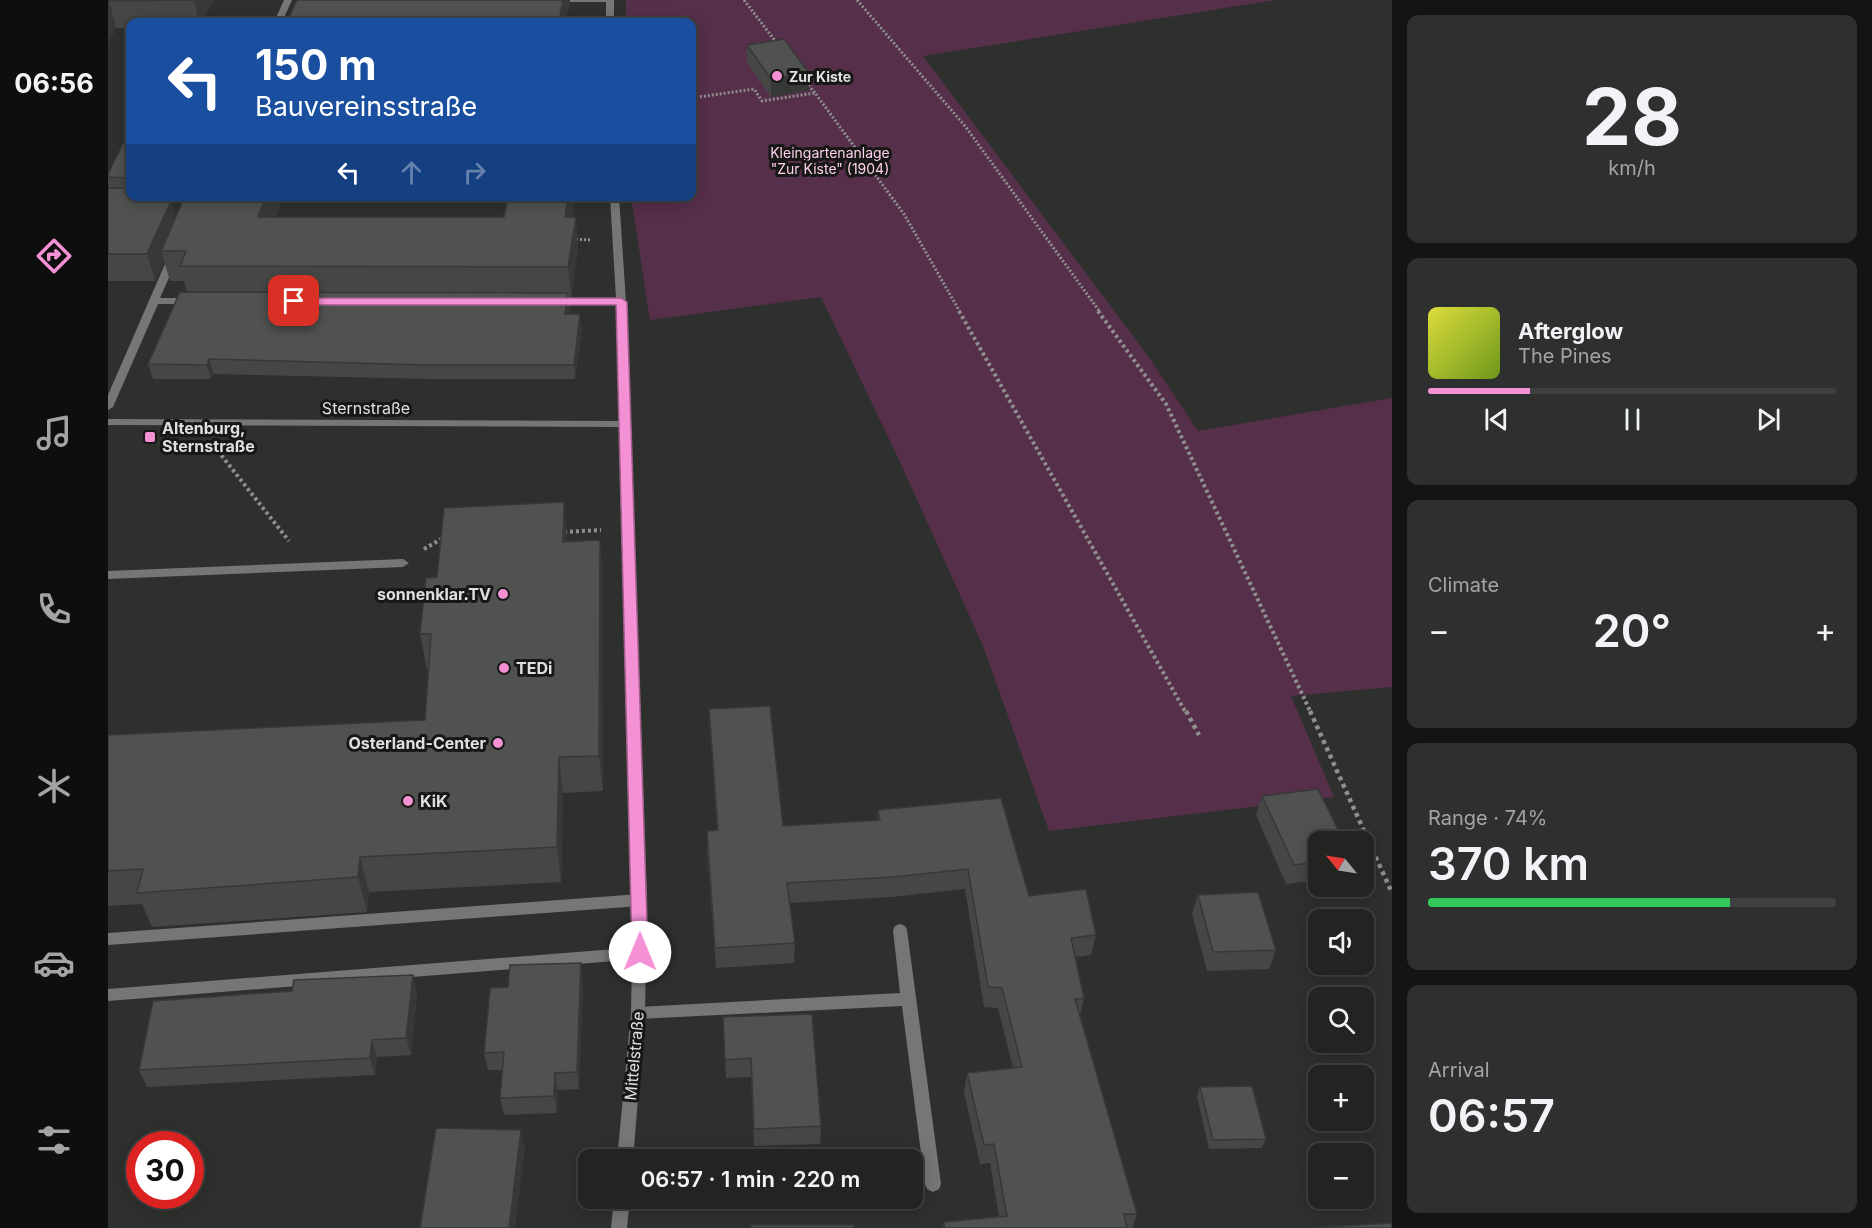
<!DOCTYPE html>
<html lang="en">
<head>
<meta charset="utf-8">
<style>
	:root { --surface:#222422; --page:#2e302f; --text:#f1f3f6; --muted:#a2a4a5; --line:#3f4140; --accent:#f491d4 }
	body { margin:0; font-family:Inter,sans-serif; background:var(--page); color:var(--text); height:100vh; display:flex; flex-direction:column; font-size:22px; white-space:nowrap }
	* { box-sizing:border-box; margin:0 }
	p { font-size:20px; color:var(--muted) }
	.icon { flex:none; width:33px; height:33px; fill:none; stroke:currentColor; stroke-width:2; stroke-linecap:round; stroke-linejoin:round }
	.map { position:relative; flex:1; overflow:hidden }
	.drawer { display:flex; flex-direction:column; gap:15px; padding:15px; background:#131413; width:480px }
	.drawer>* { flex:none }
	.guide { position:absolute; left:18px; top:18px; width:570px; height:183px; border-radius:12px; box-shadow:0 3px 15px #0003,0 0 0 2px var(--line); background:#1a4fa0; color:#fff; overflow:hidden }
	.needle { width:39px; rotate:300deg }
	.fabs { position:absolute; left:1200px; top:831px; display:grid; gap:12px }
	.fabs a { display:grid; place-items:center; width:66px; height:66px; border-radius:12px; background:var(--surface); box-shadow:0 3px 15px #0003,0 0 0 2px var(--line); font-size:30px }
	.speed { position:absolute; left:18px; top:1131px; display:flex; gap:12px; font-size:30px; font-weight:700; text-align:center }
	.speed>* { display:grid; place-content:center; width:78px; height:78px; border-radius:50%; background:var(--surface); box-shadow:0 3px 15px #0003,0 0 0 2px var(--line); line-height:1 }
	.speed .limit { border:9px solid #d22; background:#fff; color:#111 }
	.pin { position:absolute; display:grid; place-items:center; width:51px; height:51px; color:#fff; margin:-26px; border-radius:12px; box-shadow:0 3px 9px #0006 }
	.me { position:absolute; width:66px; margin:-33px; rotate:0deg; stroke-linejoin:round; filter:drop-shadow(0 0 4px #0008) }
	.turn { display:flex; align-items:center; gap:21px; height:126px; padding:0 30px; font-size:27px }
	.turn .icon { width:78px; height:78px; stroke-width:2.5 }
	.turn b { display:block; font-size:42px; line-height:51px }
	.lanes { display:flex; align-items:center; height:57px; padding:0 30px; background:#0003; justify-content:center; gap:30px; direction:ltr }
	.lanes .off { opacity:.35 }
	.big { font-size:45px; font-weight:600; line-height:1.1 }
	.drawer .card { flex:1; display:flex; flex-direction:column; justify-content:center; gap:9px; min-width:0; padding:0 21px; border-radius:12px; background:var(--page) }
	.drawer .dial { align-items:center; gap:0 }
	.dial b { font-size:78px; line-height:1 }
	.song { display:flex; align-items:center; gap:18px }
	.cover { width:72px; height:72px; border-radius:9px; background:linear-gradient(135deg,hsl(60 70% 55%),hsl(80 70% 35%)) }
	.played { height:6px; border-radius:3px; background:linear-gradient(90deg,var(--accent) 25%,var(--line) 25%) }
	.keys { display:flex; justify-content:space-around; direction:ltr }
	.heat { display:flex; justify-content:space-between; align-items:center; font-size:33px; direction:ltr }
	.charge { height:9px; border-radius:4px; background:linear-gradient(90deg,#34c759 74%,var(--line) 0) }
	.trip { position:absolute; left:470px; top:1149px; width:345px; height:60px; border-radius:12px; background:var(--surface); box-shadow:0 3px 15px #0003,0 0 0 2px var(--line); font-weight:600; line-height:60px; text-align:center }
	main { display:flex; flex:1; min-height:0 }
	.dock { display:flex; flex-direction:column; width:108px; justify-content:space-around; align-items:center; background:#0e0e0e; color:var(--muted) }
	.dock .icon { width:42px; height:42px }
	.dock .selected { color:var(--accent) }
	.dock b { font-size:27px; color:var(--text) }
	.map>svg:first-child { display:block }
	.green { fill:#562f4a }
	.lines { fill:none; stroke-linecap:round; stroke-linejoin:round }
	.path-far2 { stroke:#8f908e; stroke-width:3; stroke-dasharray:2 2; stroke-linecap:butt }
	.path-far1 { stroke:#8f908e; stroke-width:4; stroke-dasharray:3 3; stroke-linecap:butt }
	.path { stroke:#8f908e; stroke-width:4.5; stroke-dasharray:4 4; stroke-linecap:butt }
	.service { fill:#757675; fill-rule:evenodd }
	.minor { fill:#757675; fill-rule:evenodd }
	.wall { fill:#444743 }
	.shaded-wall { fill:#373937 }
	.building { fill:#4f524e; stroke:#373937; stroke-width:1.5 }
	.route { fill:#f491d4; stroke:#9f5e8a; stroke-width:1.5 }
	.poi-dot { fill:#f491d4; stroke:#171816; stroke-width:2 }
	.labels { text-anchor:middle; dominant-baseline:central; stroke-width:6; stroke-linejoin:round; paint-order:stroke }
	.far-poi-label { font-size:14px; font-weight:bold; fill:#dfe0de; stroke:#171816; text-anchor:start }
	.far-park-label { font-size:14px; fill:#fdd0ed; stroke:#171816 }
	.street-label { font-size:16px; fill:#dfe0de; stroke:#171816 }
	.poi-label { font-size:16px; font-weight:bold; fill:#dfe0de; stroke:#171816; text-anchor:start }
</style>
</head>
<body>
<main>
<nav class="dock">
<b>06:56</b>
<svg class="icon selected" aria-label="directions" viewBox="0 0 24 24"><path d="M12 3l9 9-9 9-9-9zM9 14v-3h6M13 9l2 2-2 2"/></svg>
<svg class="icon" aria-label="music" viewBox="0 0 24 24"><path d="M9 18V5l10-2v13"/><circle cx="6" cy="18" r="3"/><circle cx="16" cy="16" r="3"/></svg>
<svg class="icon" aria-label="phone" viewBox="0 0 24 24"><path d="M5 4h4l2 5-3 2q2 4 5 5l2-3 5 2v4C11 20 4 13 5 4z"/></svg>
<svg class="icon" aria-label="climate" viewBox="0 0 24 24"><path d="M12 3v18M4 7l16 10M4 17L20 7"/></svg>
<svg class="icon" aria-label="car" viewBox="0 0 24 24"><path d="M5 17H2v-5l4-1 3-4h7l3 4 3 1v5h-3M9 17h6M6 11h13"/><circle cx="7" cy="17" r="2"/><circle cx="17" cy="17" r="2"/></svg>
<svg class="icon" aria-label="filters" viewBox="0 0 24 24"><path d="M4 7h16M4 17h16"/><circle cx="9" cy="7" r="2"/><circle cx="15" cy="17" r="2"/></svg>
</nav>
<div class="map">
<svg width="1284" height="1228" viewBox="0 0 1284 1228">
	<rect width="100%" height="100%" fill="#2e302d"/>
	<path class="green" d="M518 0H1167L815 56 1043 360 1090 431 1284 398V687L1183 696 1226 797 941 831 875 646 792 462 713 297 542 320 523 197 584 196V22H518Z"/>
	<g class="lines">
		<path class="path-far2" d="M636 0 668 42
			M749 0 857 126 992 312
			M698 82 707 93
			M584 98 646 89 654 101 707 93 796 214 852 312
			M464 239 484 240"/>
		<path class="path-far1" d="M851 311 1078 713
			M990 311 1058 404 1203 713
			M106 446 181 541
			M456 532 493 530
			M316 549 337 537"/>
		<path class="path" d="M1078 711 1091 735
			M1202 711 1284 893"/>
		<path class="service" d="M443 0H506L502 2H447Z
			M295 559 301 563 295 567 0 579V571Z
			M532 894 537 896 539 900 537 904 532 906 0 945V933Z
			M792 924 797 926 799 930 833 1184 831 1189 825 1192 819 1189 817 1184 794 1006 530 1019 525 1018 523 1013 525 1008 530 1007 792 993 785 930 787 926Z
			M532 947 537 949 539 953 537 957 532 959 0 1001V989Z"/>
		<path class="minor" d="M176 0H184L174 22H166Z
			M498 0H506V22H498Z
			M502 196H511L518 302 539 900 537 1013 525 1160H509L523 1013 525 900 512 427 0 425V419L511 421 508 305H445L440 302 445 299H508Z
			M65 254 70 257 52 298H83L88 301 83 304H50L5 407 0 410V395L60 257Z
			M506 1198H522L519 1228H503Z"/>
	</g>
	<path class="wall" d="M0 0H105L94 22H22V28H8L0 43Z
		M639 45 701 73V90L663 97 639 62Z
		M22 129V196H52L50 201H63L68 218 102 198 175 196 168 217H396L400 196H467L464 217 470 247 463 297H461L462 307 461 314 474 328 467 379H322L106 374 103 379H45L40 364 79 292 76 281H62L56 261 47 281H0V188H1L0 183V174Z
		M459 538V542L495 576V791L455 793 453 882 261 892 259 912 44 927 34 904 0 906V735L317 720 321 669H319L312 634 329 577Z
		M601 709 675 826 769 821 770 810 921 896 988 935 983 955 967 957 976 998 972 1014 1029 1214 1024 1228H835L836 1222 891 1216 882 1163 872 1164 856 1092 859 1073 905 1068 890 1008 876 1007 857 889 784 897 682 903 687 943 686 963 608 968 599 852V831L609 830 602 730Z
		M1154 796 1210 842V880L1178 884 1148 815Z
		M1090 895 1168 950 1161 969 1099 971 1084 914Z
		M475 980 471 1089 450 1090 449 1113 396 1115 392 1098 395 1070H380L376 1053 400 987Z
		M309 992 303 1055 269 1057 267 1075 39 1087 31 1070Z
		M615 1017 713 1126 712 1144 646 1146 643 1077 618 1078Z
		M1092 1087 1158 1139 1154 1148 1101 1149 1089 1096Z"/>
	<path class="shaded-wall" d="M86 0H105L94 22H91Z
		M455 0H462V4L458 22H451Z
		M1 1 8 28 0 43V2Z
		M701 73V90L663 97V79Z
		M32 196H38L43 215 30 201Z
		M46 196H52L48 205Z
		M158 196H175L157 246 150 217Z
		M460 196H467L460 247 457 217Z
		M63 201 71 228 53 251 56 261 47 281 39 254Z
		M468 217 470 247 463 297 460 267Z
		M460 293 462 307 459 328 457 314Z
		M472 314 474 328 467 379 466 365Z
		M101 359 106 374 103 379 99 365Z
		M456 502 459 538V577L455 542Z
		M492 540 495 576V791L491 756Z
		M451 757 455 793 453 882 449 847Z
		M252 857 261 892 259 912 250 877Z
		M473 963 475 980 471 1089 469 1072Z
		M305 975 309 992 303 1055 298 1038Z
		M264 1040 269 1057 267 1075 262 1058Z
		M447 1073 450 1090 449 1113 446 1096Z
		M413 1130 417 1148 407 1228H401Z"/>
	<path class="building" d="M0 0H86L1 1 0 2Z
		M189 0H455L451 22H179Z
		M676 39 701 73 663 79 639 45Z
		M22 129V178L0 177V174Z
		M0 188H22V196H32L30 201H63L39 254H0Z
		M102 196H158L150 217H396L400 196H460L457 217H468L460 267 72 266 78 251H53L76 198H102Z
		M72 292 460 293 457 314H472L466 365H319L101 359 99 365 40 364Z
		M456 502 455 542 492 540 491 756 451 757 449 847 252 857 250 877 29 893 35 869 0 871V735L317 720 323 634H312L318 578 329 577 336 508Z
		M662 706 675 826 772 820 770 810 893 798 921 896 978 889 988 935 963 938 976 998 967 999 1029 1214H1016L1019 1228H837L836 1222 899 1216 886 1144 876 1145 859 1073 914 1067 894 988 880 987 860 869 786 877 679 883 687 943 607 948 599 831 610 830 601 709Z
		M1210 789 1236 842H1210V862L1186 865 1154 796Z
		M1150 892 1168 950 1105 952 1090 895Z
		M473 963 469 1072 447 1073 446 1096 392 1098 396 1052 376 1053 382 988 400 987 402 965Z
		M305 975 298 1038 264 1040 262 1058 31 1070 45 1001 184 991 186 980Z
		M704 1014 713 1126 646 1129 643 1058 617 1060 615 1017Z
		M1144 1086 1158 1139 1105 1140 1092 1087Z
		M328 1128 413 1130 401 1228H312Z
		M1284 1223V1228H1202Z
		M643 1225H746V1228H643Z"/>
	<path class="route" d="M513 298 519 302 540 952 538 957H526L524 952 508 305H186L180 301 186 298Z"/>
	<g class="poi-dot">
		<circle cx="669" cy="76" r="6"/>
		<rect x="36" y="431" width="12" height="12" rx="3"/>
		<circle cx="395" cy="594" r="6"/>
		<circle cx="396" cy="668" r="6"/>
		<circle cx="390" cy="743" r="6"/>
		<circle cx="300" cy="801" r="6"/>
	</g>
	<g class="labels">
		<g class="far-poi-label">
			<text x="681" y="76">Zur Kiste</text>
		</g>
		<g class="far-park-label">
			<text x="722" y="152">Kleingartenanlage<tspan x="722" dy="16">"Zur Kiste" (1904)</tspan></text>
		</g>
		<g class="street-label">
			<text x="258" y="408">Sternstraße</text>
			<text transform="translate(526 1056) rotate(-85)">Mittelstraße</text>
		</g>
		<g class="poi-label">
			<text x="54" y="428">Altenburg,<tspan x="54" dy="18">Sternstraße</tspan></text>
			<text x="383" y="594" text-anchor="end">sonnenklar.TV</text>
			<text x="408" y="668">TEDi</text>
			<text x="378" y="743" text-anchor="end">Osterland-Center</text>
			<text x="312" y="801">KiK</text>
		</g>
	</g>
</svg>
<div class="fabs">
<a><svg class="needle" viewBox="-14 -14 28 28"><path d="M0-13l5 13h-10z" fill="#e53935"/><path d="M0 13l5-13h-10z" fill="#a2a4a5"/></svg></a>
<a><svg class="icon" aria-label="sound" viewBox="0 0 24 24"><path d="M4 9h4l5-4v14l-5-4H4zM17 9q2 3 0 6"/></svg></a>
<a><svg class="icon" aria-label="search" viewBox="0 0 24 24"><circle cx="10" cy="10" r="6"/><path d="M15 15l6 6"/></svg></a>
<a>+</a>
<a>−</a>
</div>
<div class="speed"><div class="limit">30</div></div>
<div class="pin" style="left:186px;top:301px;background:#d93025"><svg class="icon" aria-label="arrive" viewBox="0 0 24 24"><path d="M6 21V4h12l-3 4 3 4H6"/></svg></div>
<svg class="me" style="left:532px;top:952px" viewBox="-20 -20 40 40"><circle r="19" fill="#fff"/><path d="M0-13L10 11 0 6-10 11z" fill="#f491d4"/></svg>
<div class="trip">06:57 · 1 min · 220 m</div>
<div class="guide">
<div class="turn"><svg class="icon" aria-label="left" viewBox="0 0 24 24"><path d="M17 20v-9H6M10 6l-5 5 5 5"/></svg><div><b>150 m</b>Bauvereinsstraße</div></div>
<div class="lanes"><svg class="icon" aria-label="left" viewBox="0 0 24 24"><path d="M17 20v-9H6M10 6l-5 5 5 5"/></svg><svg class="icon off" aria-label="ahead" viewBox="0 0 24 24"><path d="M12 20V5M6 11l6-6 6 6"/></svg><svg class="icon off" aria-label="right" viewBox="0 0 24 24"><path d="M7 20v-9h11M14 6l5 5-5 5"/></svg></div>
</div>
</div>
<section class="drawer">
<div class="card dial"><b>28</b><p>km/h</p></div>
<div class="card">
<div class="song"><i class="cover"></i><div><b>Afterglow</b><p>The Pines</p></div></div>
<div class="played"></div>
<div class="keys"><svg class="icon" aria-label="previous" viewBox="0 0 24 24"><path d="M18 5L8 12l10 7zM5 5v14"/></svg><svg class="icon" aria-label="pause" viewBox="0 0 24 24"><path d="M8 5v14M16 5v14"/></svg><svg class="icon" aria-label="next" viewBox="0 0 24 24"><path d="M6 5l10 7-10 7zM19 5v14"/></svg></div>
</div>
<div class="card"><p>Climate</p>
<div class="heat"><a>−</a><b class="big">20°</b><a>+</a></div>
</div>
<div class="card"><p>Range · 74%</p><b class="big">370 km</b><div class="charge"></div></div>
<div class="card"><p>Arrival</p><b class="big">06:57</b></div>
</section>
</main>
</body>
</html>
